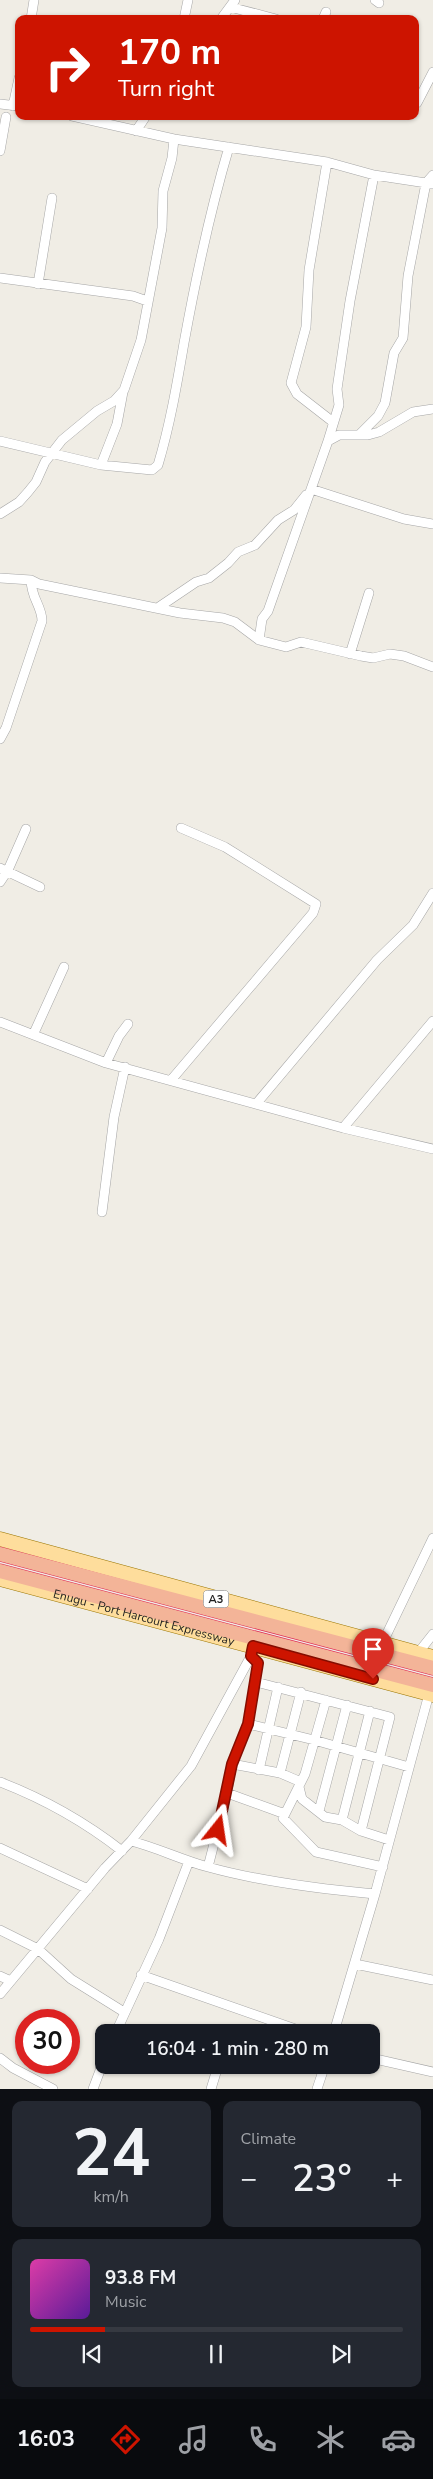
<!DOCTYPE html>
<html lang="en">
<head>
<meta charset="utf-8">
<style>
	:root { --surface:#171b24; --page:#242831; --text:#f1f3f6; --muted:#9ea1a6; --line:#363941; --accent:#cd1400 }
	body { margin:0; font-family:"Nunito Sans",sans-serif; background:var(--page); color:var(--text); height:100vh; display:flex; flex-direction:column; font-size:19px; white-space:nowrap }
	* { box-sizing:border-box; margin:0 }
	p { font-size:16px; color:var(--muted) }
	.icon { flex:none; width:28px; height:28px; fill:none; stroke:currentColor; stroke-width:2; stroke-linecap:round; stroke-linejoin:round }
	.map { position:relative; height:2089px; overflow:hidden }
	.sheet { display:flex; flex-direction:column; gap:12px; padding:12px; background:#0d0f14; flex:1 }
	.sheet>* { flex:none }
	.guide { position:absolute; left:15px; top:15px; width:404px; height:105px; border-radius:10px; box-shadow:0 1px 4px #0004; background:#cd1400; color:#fff; overflow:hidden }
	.speed { position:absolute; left:15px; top:2009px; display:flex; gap:10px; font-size:25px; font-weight:700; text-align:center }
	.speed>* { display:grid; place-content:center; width:65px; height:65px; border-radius:50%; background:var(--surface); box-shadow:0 1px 4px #0004; line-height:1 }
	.speed .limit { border:8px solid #d22; background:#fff; color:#111 }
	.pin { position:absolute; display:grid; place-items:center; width:42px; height:42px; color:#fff; margin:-51px -21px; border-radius:50% 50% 50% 0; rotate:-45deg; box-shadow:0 0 5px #0007 }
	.pin .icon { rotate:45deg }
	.me { position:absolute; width:55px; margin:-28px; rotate:15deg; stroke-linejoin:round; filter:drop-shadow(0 0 4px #0008) }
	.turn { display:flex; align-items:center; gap:18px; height:105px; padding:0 20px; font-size:22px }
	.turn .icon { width:65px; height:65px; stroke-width:2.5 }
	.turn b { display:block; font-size:35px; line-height:42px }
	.big { font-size:38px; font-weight:600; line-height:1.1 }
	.sheet .card { flex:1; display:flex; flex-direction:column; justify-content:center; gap:8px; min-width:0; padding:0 18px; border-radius:10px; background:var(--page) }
	.sheet .dial { align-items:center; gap:0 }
	.dial b { font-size:65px; line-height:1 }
	.song { display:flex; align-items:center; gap:15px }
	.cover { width:60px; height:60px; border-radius:8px; background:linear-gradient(135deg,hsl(320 70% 55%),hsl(270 70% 35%)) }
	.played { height:5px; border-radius:2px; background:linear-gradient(90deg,var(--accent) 20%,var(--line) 20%) }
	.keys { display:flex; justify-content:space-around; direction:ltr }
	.heat { display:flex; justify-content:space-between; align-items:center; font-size:28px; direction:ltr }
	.sheet .tiles { flex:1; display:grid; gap:12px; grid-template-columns:1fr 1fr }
	.card:last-child { grid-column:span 2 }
	.trip { position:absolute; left:95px; top:2024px; width:285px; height:50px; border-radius:10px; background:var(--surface); box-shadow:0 1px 4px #0004; font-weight:600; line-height:50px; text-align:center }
	.tab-bar { display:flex; height:80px; justify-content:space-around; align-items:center; background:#090b0e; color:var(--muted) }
	.tab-bar .icon { width:35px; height:35px }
	.tab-bar .selected { color:var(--accent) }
	.tab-bar b { font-size:22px; color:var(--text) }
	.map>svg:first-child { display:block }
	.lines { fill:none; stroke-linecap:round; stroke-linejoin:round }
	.minor-casing { stroke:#a6a6a6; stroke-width:10 }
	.primary-casing { stroke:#997500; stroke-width:15 }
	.trunk-casing { stroke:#de2150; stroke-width:15 }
	.minor { stroke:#fff; stroke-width:9 }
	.primary { stroke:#fedd9c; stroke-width:14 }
	.trunk { stroke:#f3b498; stroke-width:14 }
	.route-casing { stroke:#850d00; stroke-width:12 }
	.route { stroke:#cd1400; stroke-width:9 }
	.labels { text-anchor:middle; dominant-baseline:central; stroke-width:4; stroke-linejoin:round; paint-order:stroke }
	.shield { fill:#fff; stroke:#626262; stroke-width:1 }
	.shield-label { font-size:11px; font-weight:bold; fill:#1f1f1f }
	.street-label { font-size:12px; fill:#1f1f1f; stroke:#fff }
</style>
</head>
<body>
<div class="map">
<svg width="433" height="2089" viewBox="0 0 433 2089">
	<rect width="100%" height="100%" fill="#f0ede5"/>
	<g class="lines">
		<g class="minor-casing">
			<path id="minor" d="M375 0 379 3
				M230 7 276 19
				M31 19 34 0
				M184 19 188 0
				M221 19 235 0
				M323 19 326 12
				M417 103 433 72
				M0 104 17 106
				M13 106 19 78
				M72 116 174 139 327 162 374 175 433 184
				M136 131 146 116
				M0 151 6 117
				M327 162 309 270 306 327 291 383 297 394 333 422
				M0 278 133 296 147 301
				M38 284 52 198
				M359 435 378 416 385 403 394 353 403 338 408 276 426 183 433 175
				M0 441 101 465 152 470 158 465C170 425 177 384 184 343 196 277 210 211 229 147
				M328 441 339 405 337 389 350 301 374 175
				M101 465 117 424 123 392
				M311 489 404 519 433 524
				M0 514 19 502 28 492 36 482 45 462 62 440 97 411 114 401 124 390 141 340 162 228 163 191 172 158 174 139
				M0 578 31 580 39 584 180 613 223 618 235 622 259 640 286 647 301 642 361 656 373 658 390 654 404 656 433 667
				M159 607 196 582 209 578 228 563 238 552 255 545 278 520 294 510 306 495
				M259 640 262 619 268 611 328 441 339 435H368L379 432 413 412 433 409
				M350 654 369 593
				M0 739 6 728 42 621C42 606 31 598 31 580
				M0 868 40 887
				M0 882 8 870 26 829
				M0 1022 106 1063 343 1128 433 1149
				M34 1033 64 967
				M106 1063 119 1036 128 1024
				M172 1079 313 913 316 904 225 847 181 828
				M256 1104 377 960 413 925 433 893
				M343 1128 433 1021
				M102 1212 114 1117 125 1067
				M382 1644 433 1538
				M418 1653 433 1634
				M256 1682 390 1717 361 1831 389 1840
				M326 1700 305 1774 283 1818 316 1852 383 1867
				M248 1724 314 1740 409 1767
				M232 1764 280 1773 301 1782
				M259 1770 278 1687
				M280 1773 301 1692
				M0 1782C44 1799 85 1822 122 1851
				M299 1787 302 1799 325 1817 342 1820 361 1831
				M227 1793 285 1814
				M319 1811 347 1705
				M342 1820 370 1711
				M131 1841C158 1848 182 1860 208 1867 262 1882 320 1889 375 1894
				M0 1848 88 1889
				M208 1867 227 1793 232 1764 248 1724 258 1663 251 1656
				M0 1930 38 1949 71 1979 124 2012
				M355 1964 433 1980
				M141 1975 304 2032
				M0 1976 11 1981
				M0 1994 105 1868 131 1841 191 1766 251 1656 253 1646
				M116 2032 159 1939 189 1861
				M334 2032 375 1894 429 1694
				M0 2058 13 2068 53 2089
				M371 2058 433 2072
				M93 2089 104 2060
				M211 2089 218 2066
				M317 2089 325 2065"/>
		</g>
		<g class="primary-casing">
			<g id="primary">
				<path d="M0 1539 433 1657"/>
				<path id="s1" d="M0 1579 433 1695"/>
			</g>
		</g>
		<g class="trunk-casing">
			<path id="trunk" d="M0 1554 433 1668
				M0 1571 433 1685"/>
		</g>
		<use href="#minor" class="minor"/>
		<use href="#primary" class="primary"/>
		<use href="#trunk" class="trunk"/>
	</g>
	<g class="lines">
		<g class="route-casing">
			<path id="route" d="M218 1830 232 1764 248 1724 258 1663 251 1656 253 1646 373 1679"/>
		</g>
		<use href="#route" class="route"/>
	</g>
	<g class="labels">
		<rect class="shield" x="203.5" y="1590.5" width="25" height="17" rx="4"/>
		<g class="shield-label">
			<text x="216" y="1599">A3</text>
		</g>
		<g class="street-label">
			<text stroke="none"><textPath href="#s1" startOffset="149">Enugu - Port Harcourt Expressway</textPath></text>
		</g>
	</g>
</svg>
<div class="speed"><div class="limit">30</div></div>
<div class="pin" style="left:373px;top:1679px;background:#d93025"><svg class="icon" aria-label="arrive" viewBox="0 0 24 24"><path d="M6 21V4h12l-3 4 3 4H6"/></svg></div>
<svg class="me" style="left:218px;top:1830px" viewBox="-20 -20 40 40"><path d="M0-17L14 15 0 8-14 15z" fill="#cd1400" stroke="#fff" stroke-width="4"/></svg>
<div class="trip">16:04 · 1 min · 280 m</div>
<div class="guide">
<div class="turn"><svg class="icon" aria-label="right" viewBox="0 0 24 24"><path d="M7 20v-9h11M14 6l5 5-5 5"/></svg><div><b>170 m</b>Turn right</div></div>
</div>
</div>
<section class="sheet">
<div class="tiles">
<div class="card dial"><b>24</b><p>km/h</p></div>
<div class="card"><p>Climate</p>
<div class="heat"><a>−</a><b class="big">23°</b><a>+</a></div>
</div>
<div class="card">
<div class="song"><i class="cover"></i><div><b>93.8 FM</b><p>Music</p></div></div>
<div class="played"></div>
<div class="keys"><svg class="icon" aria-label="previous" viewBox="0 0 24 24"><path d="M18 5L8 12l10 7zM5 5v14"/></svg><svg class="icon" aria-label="pause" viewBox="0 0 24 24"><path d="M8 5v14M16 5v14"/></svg><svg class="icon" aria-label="next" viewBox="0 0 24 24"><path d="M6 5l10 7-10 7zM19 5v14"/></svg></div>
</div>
</div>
</section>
<nav class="tab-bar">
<b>16:03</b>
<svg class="icon selected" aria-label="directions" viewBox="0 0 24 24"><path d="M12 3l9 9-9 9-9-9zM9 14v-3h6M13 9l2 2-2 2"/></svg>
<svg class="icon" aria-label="music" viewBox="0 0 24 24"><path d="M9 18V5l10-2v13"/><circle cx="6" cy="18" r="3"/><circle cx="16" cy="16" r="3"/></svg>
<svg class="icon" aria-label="phone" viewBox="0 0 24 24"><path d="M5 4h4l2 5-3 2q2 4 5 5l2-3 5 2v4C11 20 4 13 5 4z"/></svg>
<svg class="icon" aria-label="climate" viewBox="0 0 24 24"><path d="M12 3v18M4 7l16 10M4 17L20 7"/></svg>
<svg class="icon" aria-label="car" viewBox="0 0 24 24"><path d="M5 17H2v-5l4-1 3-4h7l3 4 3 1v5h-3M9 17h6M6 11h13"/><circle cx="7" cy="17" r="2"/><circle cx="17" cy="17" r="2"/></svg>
</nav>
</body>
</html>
